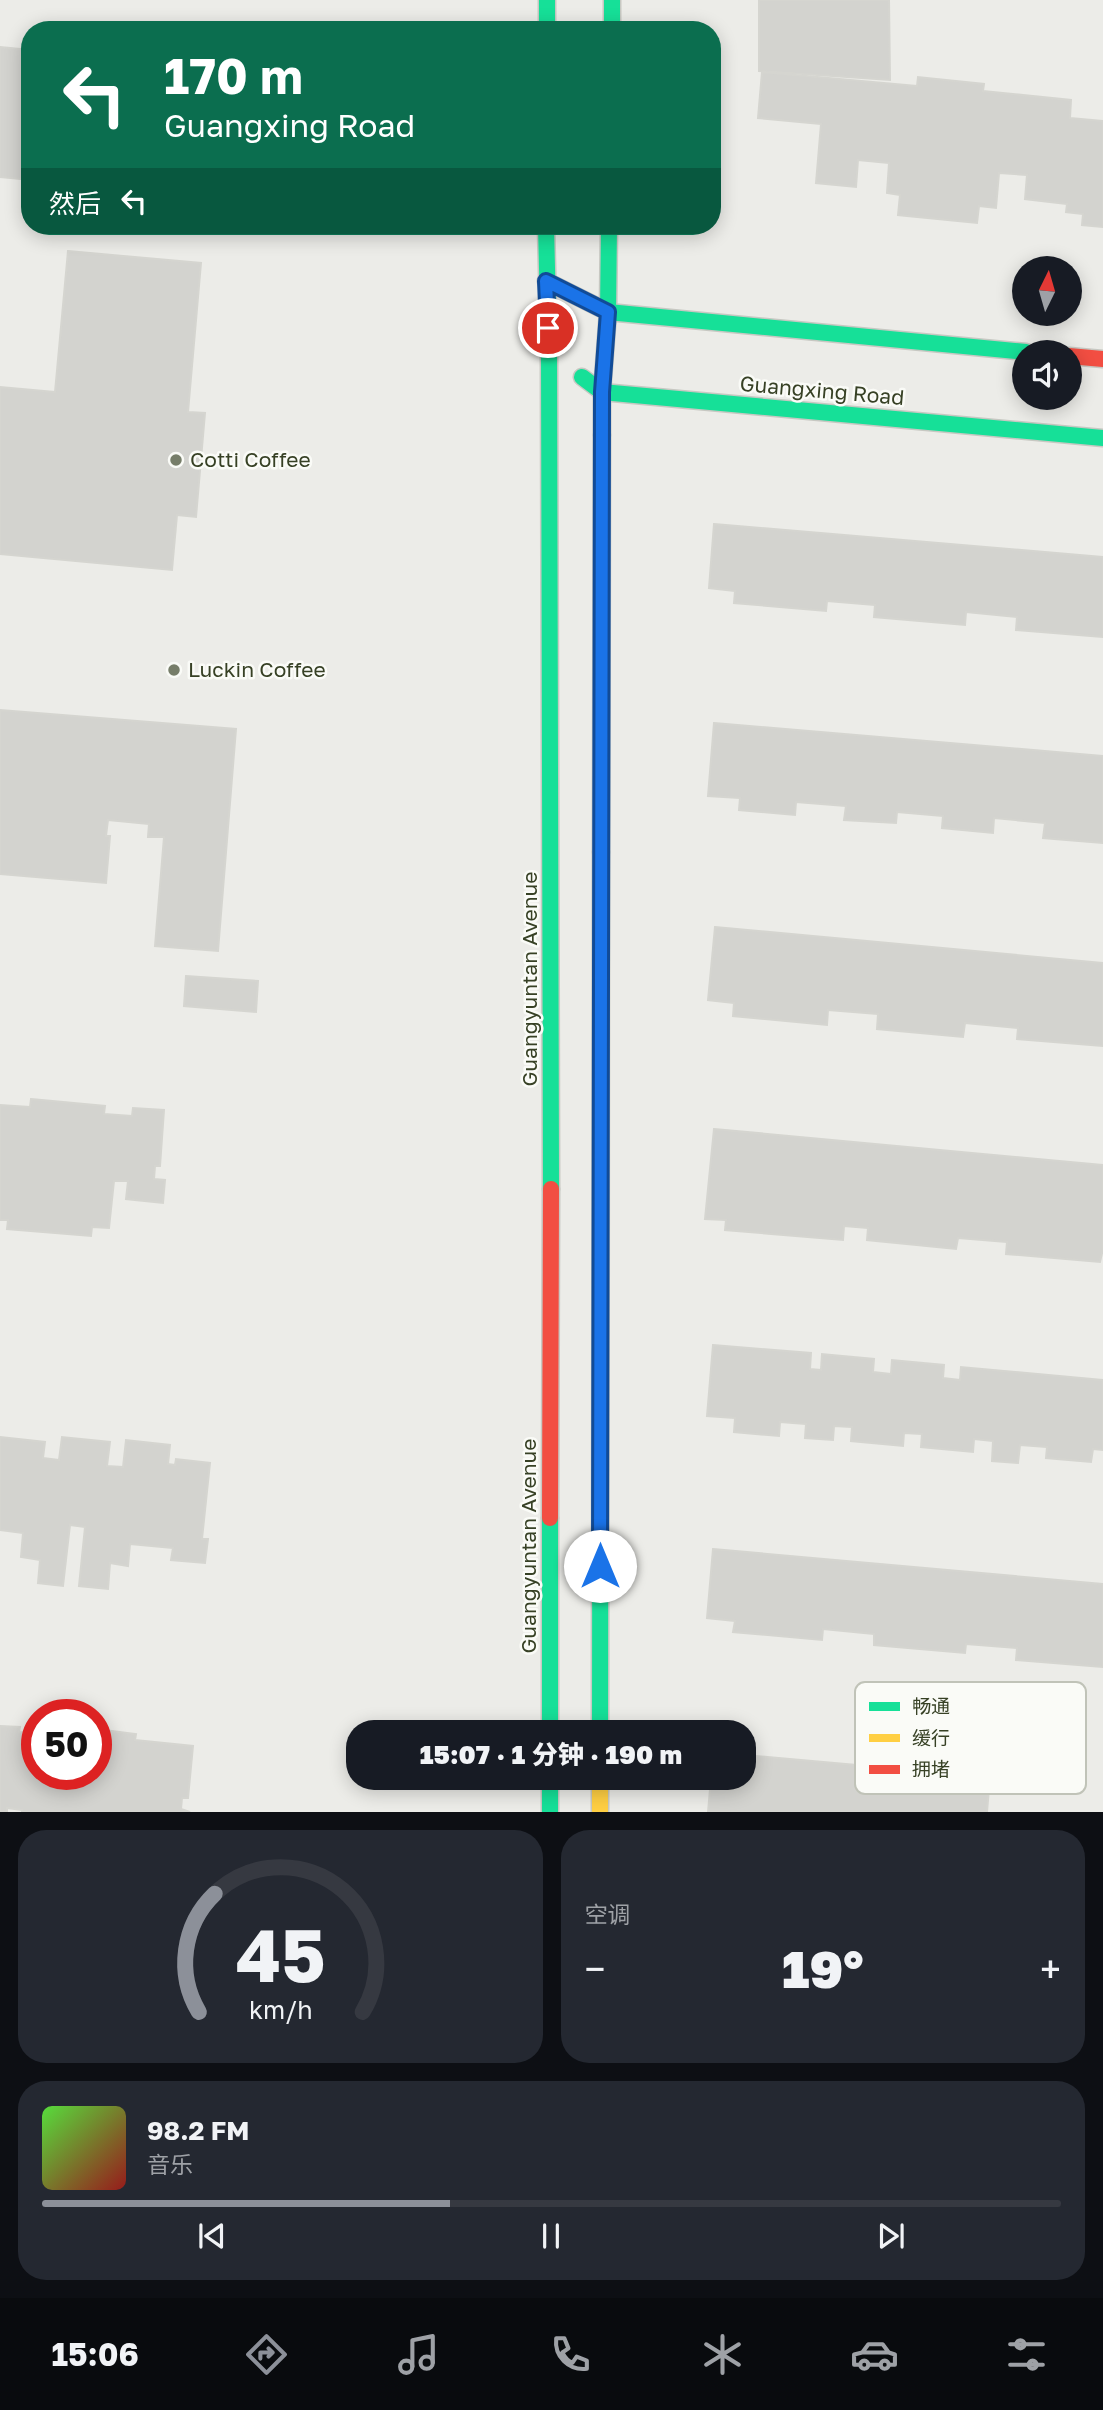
<!DOCTYPE html>
<html lang="zh">
<head>
<meta charset="utf-8">
<style>
  :root { --surface:#171b24; --page:#242831; --text:#f1f3f6; --muted:#9ea1a6; --line:#363941; --accent:#8c9099 }
  body { margin:0; font-family:"Golos Text","Noto Sans SC",sans-serif; background:var(--page); color:var(--text); height:100vh; display:flex; flex-direction:column; font-size:26px; white-space:nowrap }
  * { box-sizing:border-box; margin:0 }
  p { font-size:23px; color:var(--muted) }
  .icon { flex:none; width:38px; height:38px; fill:none; stroke:currentColor; stroke-width:2; stroke-linecap:round; stroke-linejoin:round }
  .map { position:relative; height:1812px; overflow:hidden }
  .details { display:flex; flex-direction:column; gap:18px; padding:18px; background:#0d0f14; flex:1 }
  .details>* { flex:none }
  .top-card { position:absolute; left:21px; top:21px; width:700px; height:214px; border-radius:28px; box-shadow:0 4px 18px #0003; background:#0b6e4f; color:#fff; overflow:hidden }
  .needle { width:46px; rotate:5deg }
  .tools { position:absolute; left:1012px; top:256px; display:grid; gap:14px }
  .tools a { display:grid; place-items:center; width:70px; height:70px; border-radius:50%; background:var(--surface); box-shadow:0 4px 18px #0003; font-size:35px }
  .speed { position:absolute; left:21px; top:1699px; display:flex; gap:14px; font-size:35px; font-weight:700; text-align:center }
  .speed>* { display:grid; place-content:center; width:91px; height:91px; border-radius:50%; background:var(--surface); box-shadow:0 4px 18px #0003; line-height:1 }
  .speed .limit { border:10px solid #d22; background:#fff; color:#111 }
  .pin { position:absolute; display:grid; place-items:center; width:60px; height:60px; color:#fff; margin:-30px; border:4px solid #fff; border-radius:50%; box-shadow:0 2px 7px #0007 }
  .me { position:absolute; width:77px; margin:-38px; rotate:0deg; stroke-linejoin:round; filter:drop-shadow(0 0 5px #0008) }
  .turn { display:flex; align-items:center; gap:24px; height:147px; padding:0 28px; font-size:32px }
  .turn .icon { width:91px; height:91px; stroke-width:2.5 }
  .turn b { display:block; font-size:49px; line-height:60px }
  .then { display:flex; align-items:center; height:66px; padding:0 28px; background:#0003; gap:14px; font-size:26px }
  .big { font-size:52px; font-weight:800; line-height:1.1 }
  .details .card { flex:1; display:flex; flex-direction:column; justify-content:center; gap:10px; min-width:0; padding:0 24px; border-radius:28px; background:var(--page) }
  .details .dial { align-items:center; gap:0 }
  .dial svg { height:182px; overflow:visible; fill:none; stroke:var(--line); stroke-width:7; stroke-linecap:round; text-anchor:middle }
  .dial text { fill:var(--text); stroke:none }
  .song { display:flex; align-items:center; gap:21px }
  .cover { width:84px; height:84px; border-radius:10px; background:linear-gradient(135deg,hsl(110 70% 55%),hsl(0 70% 35%)) }
  .played { height:7px; border-radius:4px; background:linear-gradient(90deg,var(--accent) 40%,var(--line) 40%) }
  .keys { display:flex; justify-content:space-around; direction:ltr }
  .heat { display:flex; justify-content:space-between; align-items:center; font-size:38px; direction:ltr }
  .details .tiles { flex:1; display:grid; gap:18px; grid-template-columns:1fr 1fr }
  .card:last-child { grid-column:span 2 }
  .trip { position:absolute; left:346px; top:1720px; width:410px; height:70px; border-radius:28px; background:var(--surface); box-shadow:0 4px 18px #0003; font-weight:800; line-height:70px; text-align:center }
  .tab-bar { display:flex; height:112px; justify-content:space-around; align-items:center; background:#090b0e; color:var(--muted) }
  .tab-bar .icon { width:49px; height:49px }
  .tab-bar .selected { color:var(--accent) }
  .tab-bar b { font-size:32px; color:var(--text) }
  .map>svg:first-child { display:block }
  .building { fill:#d3d3cf; stroke:#d5d5d0; stroke-width:2 }
  .lines { fill:none; stroke-linecap:round; stroke-linejoin:round }
  .fast-casing { stroke:#c7c8c2; stroke-width:19 }
  .slow-casing { stroke:#c7c8c2; stroke-width:19 }
  .jam-casing { stroke:#c7c8c2; stroke-width:19 }
  .fast { stroke:#16e098; stroke-width:16 }
  .slow { stroke:#ffcf43; stroke-width:16 }
  .jam { stroke:#f24e42; stroke-width:16 }
  .route-casing { stroke:#114b97; stroke-width:18 }
  .route { stroke:#1a73e8; stroke-width:12 }
  .poi-dot { fill:#767d69; stroke:#fafbf7; stroke-width:2.5 }
  .labels { text-anchor:middle; stroke-width:5; stroke-linejoin:round; paint-order:stroke }
  .street-label { font-size:21px; fill:#374125; stroke:#fafbf7 }
  .poi-label { font-size:21px; fill:#374125; stroke:#fafbf7; text-anchor:start }
  .key { fill:#fafbf7; stroke:#c0c3b8; stroke-width:2 }
  .key-label { font-size:19px; fill:#374125 }
</style>
</head>
<body>
<div class="map">
<svg width="1103" height="1812" viewBox="0 0 1103 1812">
  <rect width="100%" height="100%" fill="#ecece8"/>
  <!-- building -->
  <g class="building">
    <path d="M759,0H889L890,80L759,71Z"/>
    <path d="M0,47L30,50V180L0,177Z"/>
    <path d="M762,72L917,86L918,77L984,84L983,91L1071,100L1070,118L1103,121V227L1082,225L1083,214L1066,212L1067,204L1025,199L1027,175L999,173L996,208L979,206L977,223L898,215L900,195L887,193L889,163L858,160L856,187L816,183L821,124L758,118Z"/>
    <path d="M68,251L201,263L188,412L205,413L196,517L177,515L172,570L0,554V387L55,392Z"/>
    <path d="M714,524L1103,557V637L1016,630L1017,617L966,612L965,625L874,617L875,605L827,601L826,611L734,603L735,591L709,588Z"/>
    <path d="M0,710L236,729L218,951L155,946L164,837H148L149,824L108,820L106,836H110L106,883L0,874Z"/>
    <path d="M714,723L1103,756V843L1043,838L1045,823L994,818L993,833L942,828L943,816L897,812L896,823L844,820L846,806L796,802L795,815L739,810L740,798L708,796Z"/>
    <path d="M715,927L1103,963V1046L1017,1039L1018,1028L965,1023L963,1037L877,1029L878,1014L828,1010L827,1025L733,1016L734,1003L708,1000Z"/>
    <path d="M186,976L258,981L256,1012L184,1006Z"/>
    <path d="M31,1099L105,1106L104,1114L132,1116L133,1108L164,1110L160,1166H155L154,1179L165,1180L163,1203L126,1199L128,1181H114L109,1228L92,1227L91,1236L7,1229L8,1220H0V1105L30,1107Z"/>
    <path d="M714,1129L1103,1165V1249L1100,1262L1006,1254L1007,1242L958,1238L956,1249L867,1240L868,1228L844,1226L843,1240L725,1230L726,1220L705,1219Z"/>
    <path d="M713,1345L811,1353L810,1369L821,1370L822,1354L874,1359L873,1372L891,1374L892,1360L944,1365L943,1378L960,1380L961,1367L1103,1380V1450L1093,1449L1091,1462L1046,1458L1047,1447L1020,1445L1018,1463L992,1461L993,1441L974,1439L973,1452L921,1447L922,1434L904,1433L903,1446L851,1441L852,1427L834,1426L833,1440L805,1438L806,1424L780,1422L779,1436L734,1432L735,1418L707,1416Z"/>
    <path d="M0,1437L45,1442L43,1458L59,1460L62,1437L110,1442L107,1466L123,1467L126,1440L170,1445L168,1464L175,1465L176,1459L210,1463L202,1539H208L205,1563L171,1560L173,1548L130,1544L128,1566L110,1563L108,1589L79,1586L85,1527L70,1525L63,1586L38,1583L40,1560L21,1557L23,1533L0,1530Z"/>
    <path d="M713,1549L1103,1584V1667L1016,1660L1017,1648L966,1644L965,1653L874,1645V1634L823,1629L822,1640L733,1632L735,1621L707,1618Z"/>
    <path d="M0,1726L20,1727L19,1732L37,1734V1774H96V1735L111,1736V1731L136,1734L135,1740L193,1746L188,1798H182L181,1809L190,1812H22V1810L7,1808V1812H0Z"/>
    <path d="M744,1755L990,1777L987,1812H708L711,1778H744Z"/>
  </g>
  <g class="lines">
    <defs>
      <g id="fast">
        <path d="M547,0V30"/>
        <path d="M612,0V30"/>
        <path d="M546,226L549,352L551,1189"/>
        <path d="M546,281L608,312L1026,352"/>
        <path d="M582,377L602,392L1103,438"/>
        <path d="M602,435V392L608,312L609,226"/>
        <path d="M550,1732V1518"/>
        <path d="M600,1732L601,852"/>
        <path d="M550,1778V1812"/>
      </g>
      <g id="slow">
        <path d="M601,852L602,435"/>
        <path d="M600,1778V1812"/>
      </g>
      <g id="jam">
        <path d="M1069,356L1103,359"/>
        <path d="M550,1518L551,1189"/>
      </g>
    </defs>
    <!-- fast casing -->
    <use href="#fast" class="fast-casing"/>
    <!-- slow casing -->
    <use href="#slow" class="slow-casing"/>
    <!-- jam casing -->
    <use href="#jam" class="jam-casing"/>
    <!-- fast -->
    <use href="#fast" class="fast"/>
    <!-- slow -->
    <use href="#slow" class="slow"/>
    <!-- jam -->
    <use href="#jam" class="jam"/>
  </g>
  <g class="lines">
    <defs>
      <path id="route" d="M548,328L546,281L608,312L602,392L600,1566"/>
    </defs>
    <!-- route casing -->
    <use href="#route" class="route-casing"/>
    <!-- route -->
    <use href="#route" class="route"/>
  </g>
  <!-- markers -->
  <g class="poi-dot">
    <circle cx="176" cy="460" r="7"/>
    <circle cx="174" cy="670" r="7"/>
  </g>
  <g class="labels">
    <!-- street labels -->
    <g class="street-label">
      <text transform="translate(822 391) rotate(5)" y="7">Guangxing Road</text>
      <text transform="translate(530 979) rotate(-90)" y="7">Guangyuntan Avenue</text>
      <text transform="translate(529 1546) rotate(-90)" y="7">Guangyuntan Avenue</text>
    </g>
    <!-- poi labels -->
    <g class="poi-label">
      <text x="190" y="467">Cotti Coffee</text>
      <text x="188" y="677">Luckin Coffee</text>
    </g>
  </g>
  <!-- legend -->
  <rect x="855" y="1682" width="231" height="112" rx="10" class="key"/>
  <rect x="869" y="1702" width="31" height="9" fill="#16e098"/>
  <rect x="869" y="1734" width="31" height="8" fill="#ffcf43"/>
  <rect x="869" y="1765" width="31" height="9" fill="#f24e42"/>
  <g class="key-label">
    <text x="912" y="1713">畅通</text>
    <text x="912" y="1745">缓行</text>
    <text x="912" y="1776">拥堵</text>
  </g>
</svg>
<div class="tools">
<a><svg class="needle" viewBox="-14 -14 28 28"><path d="M0-13l5 13h-10z" fill="#e53935"/><path d="M0 13l5-13h-10z" fill="#9ea1a6"/></svg></a>
<a><svg class="icon" aria-label="sound" viewBox="0 0 24 24"><path d="M4 9h4l5-4v14l-5-4H4zM17 9q2 3 0 6"/></svg></a>
</div>
<div class="speed"><div class="limit">50</div></div>
<div class="pin" style="left:548px;top:328px;background:#d93025"><svg class="icon" aria-label="arrive" viewBox="0 0 24 24"><path d="M6 21V4h12l-3 4 3 4H6"/></svg></div>
<svg class="me" style="left:600px;top:1566px" viewBox="-20 -20 40 40"><circle r="19" fill="#fff"/><path d="M0-13L10 11 0 6-10 11z" fill="#1a73e8"/></svg>
<div class="trip">15:07 · 1 分钟 · 190 m</div>
<div class="top-card">
<div class="turn"><svg class="icon" aria-label="left" viewBox="0 0 24 24"><path d="M17 20v-9H6M10 6l-5 5 5 5"/></svg><div><b>170 m</b>Guangxing Road</div></div>
<div class="then">然后<svg class="icon" aria-label="left" viewBox="0 0 24 24"><path d="M17 20v-9H6M10 6l-5 5 5 5"/></svg></div>
</div>
</div>
<section class="details">
<div class="tiles">
<div class="card dial"><svg viewBox="0 0 100 80">
<path d="M14 69A42 42 0 1 1 86 69"/>
<path d="M14 69A42 42 0 0 1 21 17" stroke="#8c9099"/>
<text x="50" y="56" font-size="32" font-weight="700">45</text>
<text x="50" y="72" font-size="11">km/h</text>
</svg></div>
<div class="card"><p>空调</p>
<div class="heat"><a>−</a><b class="big">19°</b><a>+</a></div>
</div>
<div class="card">
<div class="song"><i class="cover"></i><div><b>98.2 FM</b><p>音乐</p></div></div>
<div class="played"></div>
<div class="keys"><svg class="icon" aria-label="previous" viewBox="0 0 24 24"><path d="M18 5L8 12l10 7zM5 5v14"/></svg><svg class="icon" aria-label="pause" viewBox="0 0 24 24"><path d="M8 5v14M16 5v14"/></svg><svg class="icon" aria-label="next" viewBox="0 0 24 24"><path d="M6 5l10 7-10 7zM19 5v14"/></svg></div>
</div>
</div>
</section>
<nav class="tab-bar">
<b>15:06</b>
<svg class="icon selected" aria-label="directions" viewBox="0 0 24 24"><path d="M12 3l9 9-9 9-9-9zM9 14v-3h6M13 9l2 2-2 2"/></svg>
<svg class="icon" aria-label="music" viewBox="0 0 24 24"><path d="M9 18V5l10-2v13"/><circle cx="6" cy="18" r="3"/><circle cx="16" cy="16" r="3"/></svg>
<svg class="icon" aria-label="phone" viewBox="0 0 24 24"><path d="M5 4h4l2 5-3 2q2 4 5 5l2-3 5 2v4C11 20 4 13 5 4z"/></svg>
<svg class="icon" aria-label="climate" viewBox="0 0 24 24"><path d="M12 3v18M4 7l16 10M4 17L20 7"/></svg>
<svg class="icon" aria-label="car" viewBox="0 0 24 24"><path d="M5 17H2v-5l4-1 3-4h7l3 4 3 1v5h-3M9 17h6M6 11h13"/><circle cx="7" cy="17" r="2"/><circle cx="17" cy="17" r="2"/></svg>
<svg class="icon" aria-label="filters" viewBox="0 0 24 24"><path d="M4 7h16M4 17h16"/><circle cx="9" cy="7" r="2"/><circle cx="15" cy="17" r="2"/></svg>
</nav>
</body>
</html>
